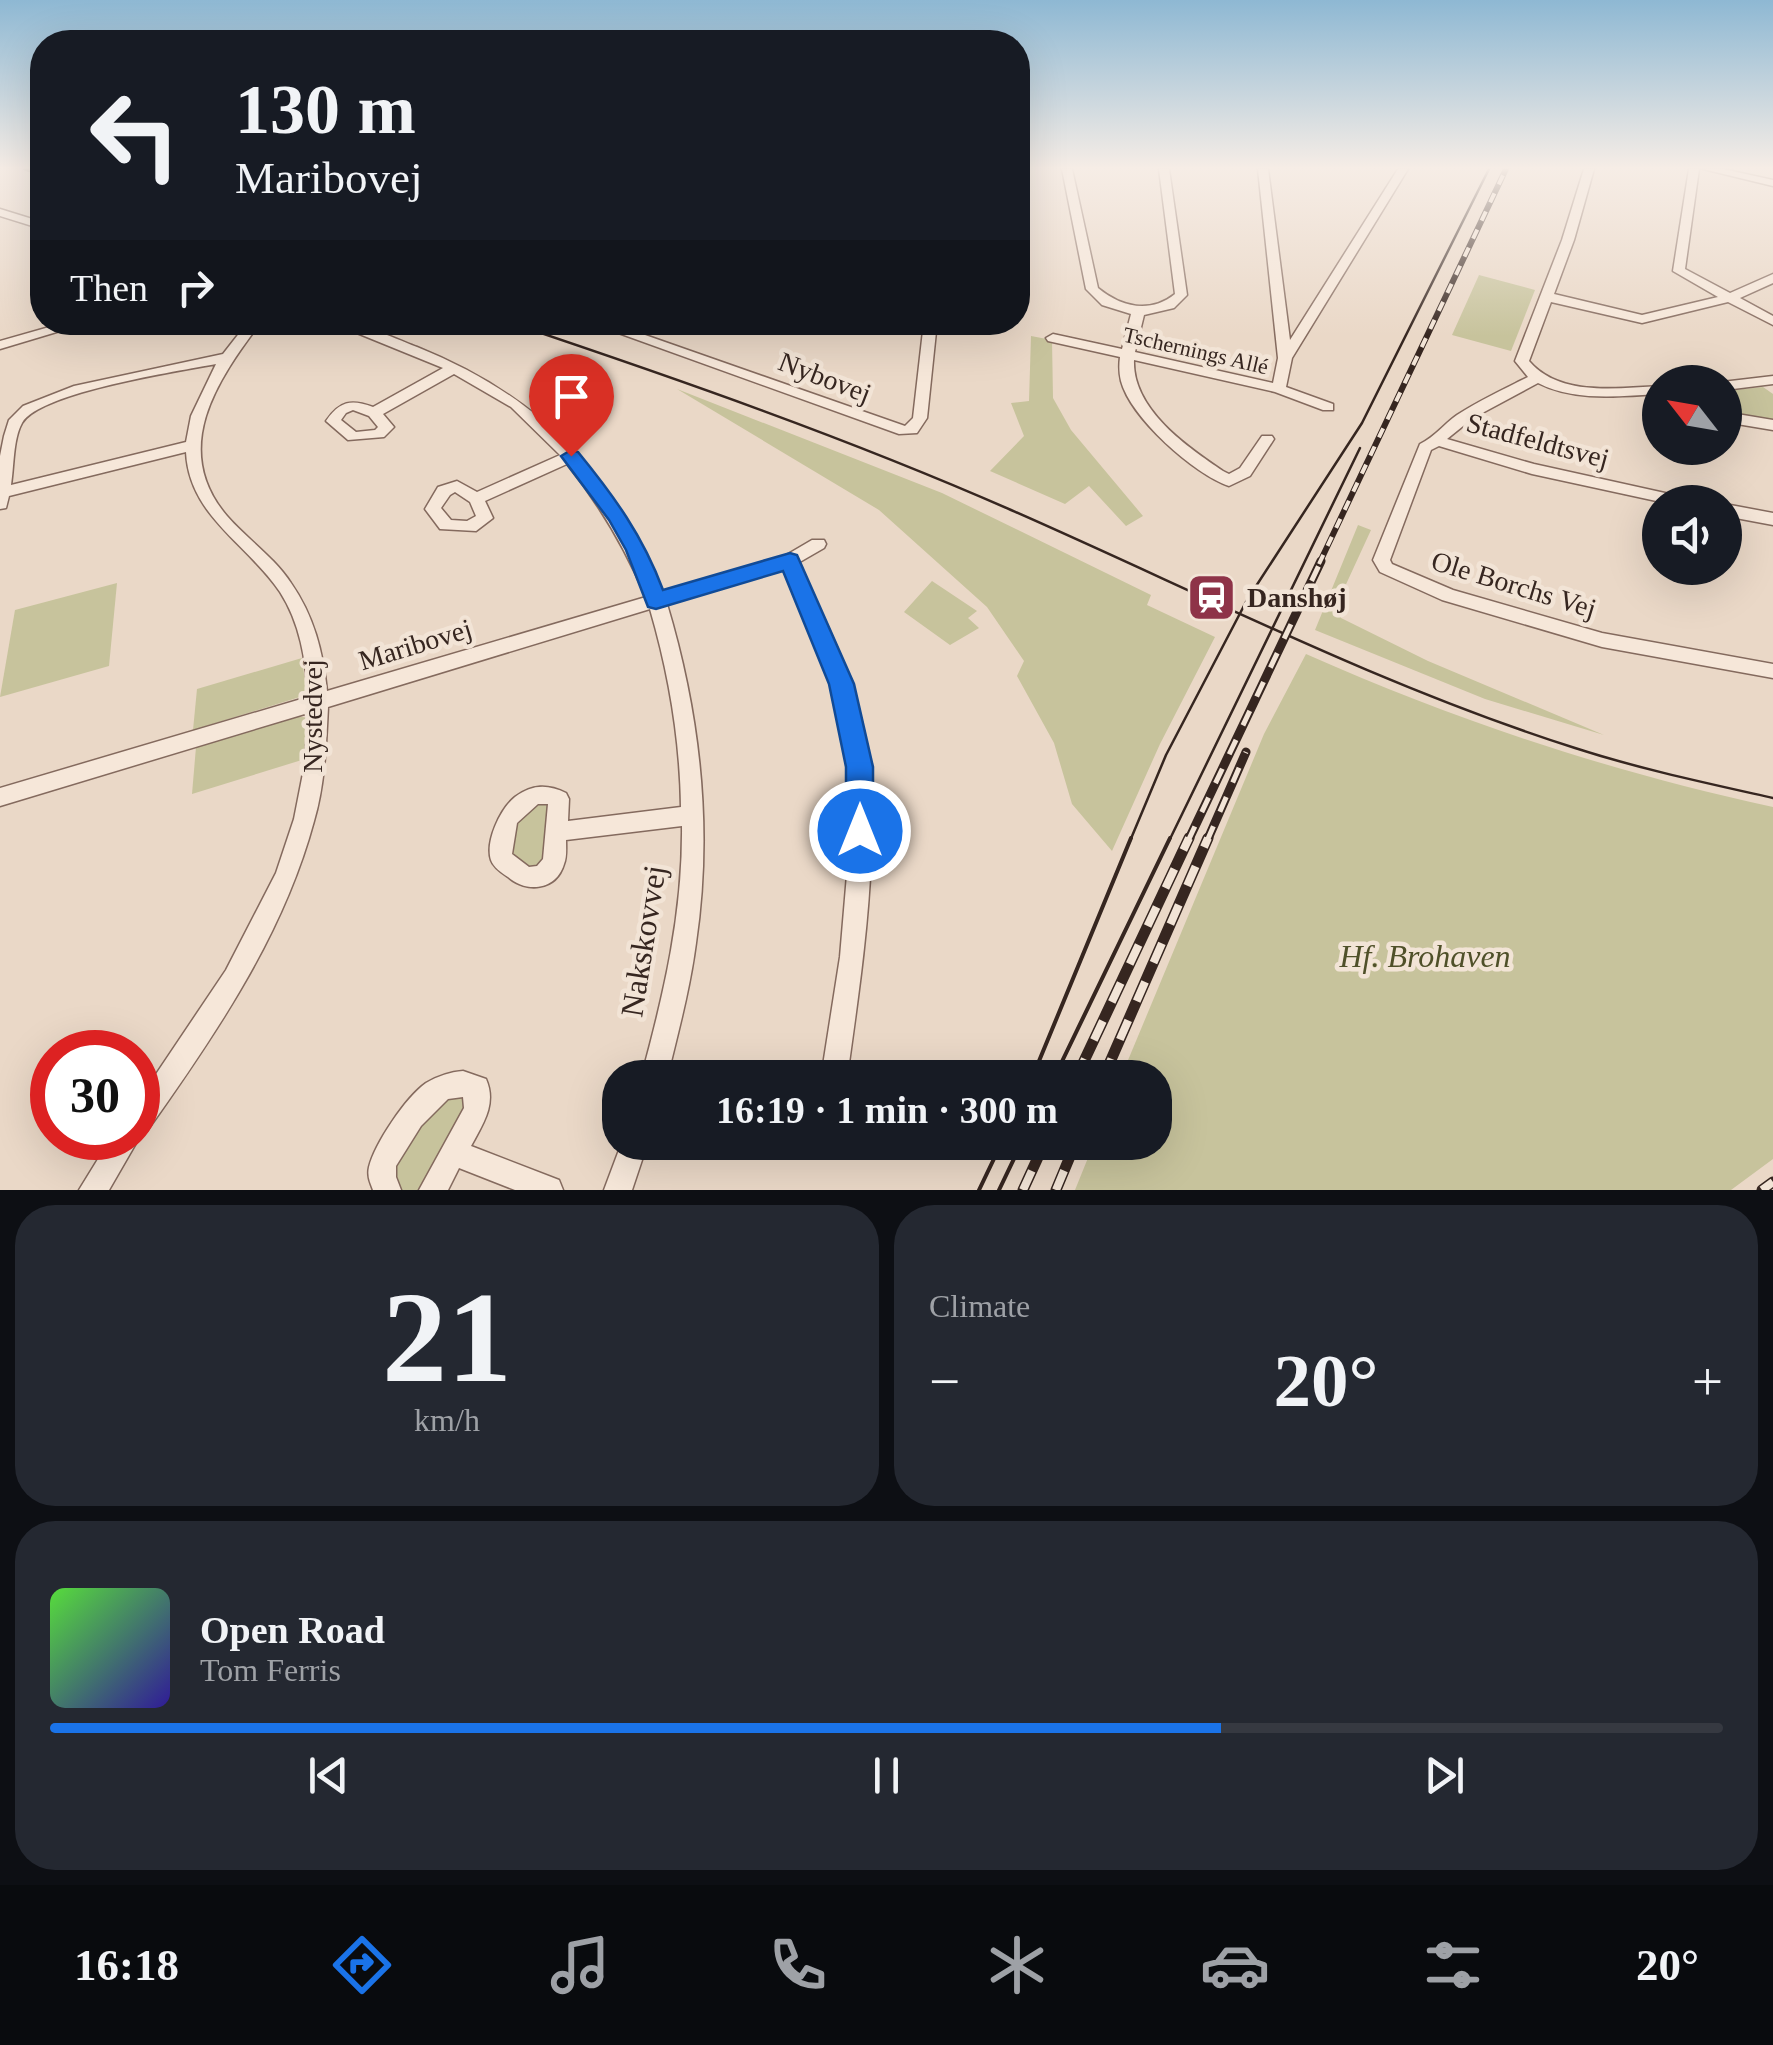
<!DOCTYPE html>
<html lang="en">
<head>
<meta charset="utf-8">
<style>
  :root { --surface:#171b24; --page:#242831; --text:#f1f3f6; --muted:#9ea1a6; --line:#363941; --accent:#1a73e8 }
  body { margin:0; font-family:Georgia,serif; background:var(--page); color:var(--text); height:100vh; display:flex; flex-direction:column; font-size:38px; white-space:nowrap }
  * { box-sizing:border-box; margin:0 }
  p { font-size:32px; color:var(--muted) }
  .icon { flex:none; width:55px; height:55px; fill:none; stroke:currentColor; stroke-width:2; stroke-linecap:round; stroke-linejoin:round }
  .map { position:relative; height:1190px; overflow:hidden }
  .sheet { display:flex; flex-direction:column; gap:15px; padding:15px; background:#0d0f14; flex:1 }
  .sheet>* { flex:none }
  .hud { position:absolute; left:30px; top:30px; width:1000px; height:305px; border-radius:40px; box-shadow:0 10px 40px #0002; background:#171b24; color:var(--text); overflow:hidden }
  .needle { width:65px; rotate:301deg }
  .controls { position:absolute; left:1642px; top:365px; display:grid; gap:20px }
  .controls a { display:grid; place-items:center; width:100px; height:100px; border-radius:50%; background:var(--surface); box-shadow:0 10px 40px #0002; font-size:50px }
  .speed { position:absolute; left:30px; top:1030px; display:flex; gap:20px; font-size:50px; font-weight:700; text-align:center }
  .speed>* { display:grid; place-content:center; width:130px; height:130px; border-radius:50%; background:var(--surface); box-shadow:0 10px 40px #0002; line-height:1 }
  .speed .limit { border:15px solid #d22; background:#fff; color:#111 }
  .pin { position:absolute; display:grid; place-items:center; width:85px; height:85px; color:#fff; margin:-102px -42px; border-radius:50% 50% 50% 0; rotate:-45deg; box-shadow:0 0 10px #0007 }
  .pin .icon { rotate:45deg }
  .me { position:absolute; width:110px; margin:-55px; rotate:0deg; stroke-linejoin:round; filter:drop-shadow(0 0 8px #0008) }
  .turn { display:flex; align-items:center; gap:35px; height:210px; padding:0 40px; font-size:45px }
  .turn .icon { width:130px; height:130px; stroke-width:2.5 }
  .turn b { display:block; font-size:70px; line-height:85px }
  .then { display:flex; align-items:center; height:95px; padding:0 40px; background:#0003; gap:20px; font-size:38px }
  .big { font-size:75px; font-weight:700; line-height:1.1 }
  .sheet .card { flex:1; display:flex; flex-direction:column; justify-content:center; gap:15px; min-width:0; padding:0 35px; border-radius:40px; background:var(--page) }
  .sheet .dial { align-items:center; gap:0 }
  .dial b { font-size:130px; line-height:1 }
  .song { display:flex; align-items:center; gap:30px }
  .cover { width:120px; height:120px; border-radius:15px; background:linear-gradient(135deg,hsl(110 70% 55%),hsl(250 70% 35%)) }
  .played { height:10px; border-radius:5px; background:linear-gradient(90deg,var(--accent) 70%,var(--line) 70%) }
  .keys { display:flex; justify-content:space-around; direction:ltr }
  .heat { display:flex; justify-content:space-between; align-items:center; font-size:55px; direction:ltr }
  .sheet .tiles { flex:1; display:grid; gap:15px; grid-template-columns:1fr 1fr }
  .card:last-child { grid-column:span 2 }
  .trip { position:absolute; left:602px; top:1060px; width:570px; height:100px; border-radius:40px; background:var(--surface); box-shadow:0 10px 40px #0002; font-weight:700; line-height:100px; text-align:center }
  .dock { display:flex; height:160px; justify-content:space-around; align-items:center; background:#090b0e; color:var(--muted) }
  .dock .icon { width:70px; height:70px }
  .dock .selected { color:var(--accent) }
  .dock b { font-size:45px; color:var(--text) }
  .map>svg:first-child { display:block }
  .green { fill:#c7c39c }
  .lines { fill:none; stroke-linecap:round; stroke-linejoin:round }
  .minor-casing { stroke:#846a5e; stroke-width:3 }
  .minor { fill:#f6e7d9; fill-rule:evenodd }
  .tram-far1 { stroke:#362620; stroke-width:2.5 }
  .tram { stroke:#362620; stroke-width:4 }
  .rail-far2-casing { stroke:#362620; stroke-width:6 }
  .rail-far1-casing { stroke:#362620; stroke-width:9 }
  .rail-casing { stroke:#362620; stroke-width:11 }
  .rail-far2 { stroke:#f2e4d6; stroke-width:4; stroke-dasharray:10; stroke-linecap:butt }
  .rail-far1 { stroke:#f2e4d6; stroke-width:5; stroke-dasharray:16; stroke-linecap:butt }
  .rail { stroke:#f2e4d6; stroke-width:8; stroke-dasharray:21; stroke-linecap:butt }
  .route { fill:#1a73e8; stroke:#114b97; stroke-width:2.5 }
  .labels { text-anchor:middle; stroke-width:9; stroke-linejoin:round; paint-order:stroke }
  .far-street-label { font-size:22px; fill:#362620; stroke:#f2e4d6 }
  .street-label { font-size:28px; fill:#362620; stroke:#f2e4d6 }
  .poi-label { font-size:28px; font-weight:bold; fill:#362620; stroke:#f2e4d6; text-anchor:start }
  .near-street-label { font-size:32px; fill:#362620; stroke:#f2e4d6 }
  .near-park-label { font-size:32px; font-style:italic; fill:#4f5029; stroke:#f2e4d6 }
</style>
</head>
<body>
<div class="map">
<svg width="1773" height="1190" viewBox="0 0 1773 1190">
  <rect width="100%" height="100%" fill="#ead8c7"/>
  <!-- green -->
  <g class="green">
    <path d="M1479,275L1535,290L1511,351L1452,335Z"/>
    <path d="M1031,336L1052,340L1053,398L1071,430L1143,516L1126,526L1089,486L1065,504L990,471L1024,436L1011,403L1029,401Z"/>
    <path d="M1763,387L1773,394V422L1725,414V391Z"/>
    <path d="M677,389L942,493L1151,595L1147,605L1215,637L1160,744L1112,851L1072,804L1054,743L1017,676L1024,661L987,607L879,510Z"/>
    <path d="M1358,525L1371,530L1342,593L1341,618L1428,661L1604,735L1485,699L1315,630Z"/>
    <path d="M932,581L977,611L968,618L979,628L950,645L904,612Z"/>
    <path d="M117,583L109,666L0,697L15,610Z"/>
    <path d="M1306,654C1460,722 1608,771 1773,807V1159L1731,1190H1075L1094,1143L1155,1142V1078L1121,1077L1264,734Z"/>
    <path d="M302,658L306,690L303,696L193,730L197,689Z"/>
    <path d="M297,716L308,718L305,759L192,794L196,747Z"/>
    <path d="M537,800L549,802L545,862L530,871L509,858L514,815Z"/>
    <path d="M463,1094L469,1107L424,1190H401L392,1168L430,1103Z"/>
  </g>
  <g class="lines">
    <defs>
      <g id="minor">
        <path d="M1062,169H1072L1098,288C1121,307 1150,314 1175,294L1159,169H1169L1187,295L1174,308L1144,315L1135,352L1273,383L1278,358L1258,169H1268L1290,340L1398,169H1408L1292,358L1286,387L1333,404V410H1323L1275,392L1134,360C1132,409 1187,447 1223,471L1229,474L1240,468L1262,436H1272L1274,439L1250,476L1229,486C1194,474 1131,418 1121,381C1119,373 1119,365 1120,357L1048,341L1046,338L1053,334L1122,349L1131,314L1102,305L1086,289Z"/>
        <path d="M1584,169H1594L1574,240L1554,294L1642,315L1718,297L1673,271L1689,169H1699L1685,269L1730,293L1773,274V283L1740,298L1773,316V325L1728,302L1642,323L1551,302L1529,361C1560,397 1616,388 1660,386V394C1620,396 1575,402 1538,383L1473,418L1447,439L1534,464L1683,497L1691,502H1661L1532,474L1439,446L1431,450L1390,560L1392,564L1453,590L1602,633L1773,664V678L1602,647L1442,600L1380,572L1373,560L1420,444C1435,437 1444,424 1457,415C1480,400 1504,389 1528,377L1515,361L1562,240Z"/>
        <path d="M1703,169H1723L1773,180V186Z"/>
        <path d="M0,209L42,222V229L0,216Z"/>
        <path d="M67,322H90L0,349V341Z"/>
        <path d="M248,322H261C217,380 170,449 227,516C247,539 274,557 291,583C314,616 323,652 327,691L646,597C625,548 601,506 567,464L485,501L493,518L476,531L440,529L425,509L438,487L457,481L477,492L560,455L511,407L454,374L383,414L394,427L384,437L348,440L326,421C340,401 351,399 373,407L443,368L330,322C360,322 389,336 417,347C543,398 608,470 662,593L783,557L812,540H824L826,544L824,548L798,563C816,603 837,642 851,683C891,797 863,959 847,1078H821L840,957L848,863L849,767L833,684L784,569L667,604C700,714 713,829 696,943C690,989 678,1033 667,1078H641C664,994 683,913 682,826L566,840C566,848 567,857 564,864C556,891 526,893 508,877C502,873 493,867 491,860C485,842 500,809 515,797C532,784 548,784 566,793L569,799L568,821L681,807C680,739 669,674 650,609L328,707C326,745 325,784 314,821C283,936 215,1035 147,1131L138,1135L139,1138L109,1190H79L111,1138H138V1101L226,970L276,873L294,819L305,763L308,713L0,806V788L308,697C306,660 300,623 280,592C247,543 189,516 186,452L9,496L6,508L0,509V456L4,436L9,420L23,406L74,386L223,354ZM216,364L191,416L186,442L11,485C14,467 13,439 22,423C40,392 179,371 216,364ZM353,410L369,416L378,427L375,430L356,432L341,420L346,413ZM455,492L470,502L476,516L467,521L451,520L441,508L450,495ZM538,804H548L543,859L537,866L529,867L512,854L517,823Z"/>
        <path d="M588,322H608L905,426L913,418L924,322H937L927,418L917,433L899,434Z"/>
        <path d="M1773,376V384L1725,390V382H1722Z"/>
        <path d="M1725,412L1773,420V430L1725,422Z"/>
        <path d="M1725,504L1773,513V525L1725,516Z"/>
        <path d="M463,1071L486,1079C497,1104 483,1124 471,1146L559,1180L563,1190H515L459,1168L448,1190H419L464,1108L463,1097L448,1099L421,1126L396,1166V1177L401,1190H373C370,1182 367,1176 369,1167C375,1143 406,1097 426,1083C438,1076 450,1072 463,1071Z"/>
        <path d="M622,1142H648L632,1190H604Z"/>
      </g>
    </defs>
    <!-- minor casing -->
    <use href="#minor" class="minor-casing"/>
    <!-- minor -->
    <use href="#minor" class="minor"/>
    <!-- tram-far1 -->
    <g class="tram-far1">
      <path d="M24,169L42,175"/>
      <path d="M508,322C678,379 847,438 1011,510C1198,592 1380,686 1575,748C1640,769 1706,783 1773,798"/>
      <path d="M1130,841L1166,755L1247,600L1362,423L1489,169"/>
      <path d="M1169,841L1360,448"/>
    </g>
    <!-- tram -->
    <g class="tram">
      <path d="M1032,1078L1131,838"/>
      <path d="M1054,1078L1170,838"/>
      <path d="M979,1190L1002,1142"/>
      <path d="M999,1190L1022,1142"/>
    </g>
    <defs>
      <path id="rail-far2" d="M1319,564L1506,169"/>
      <g id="rail-far1">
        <path d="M1188,841L1321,561"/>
        <path d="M1207,841L1246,752"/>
      </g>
      <g id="rail">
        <path d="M1076,1078L1189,838"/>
        <path d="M1103,1078L1208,838"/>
        <path d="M1023,1190L1045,1142"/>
        <path d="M1056,1190L1076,1142"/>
        <path d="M1762,1190L1773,1182"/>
      </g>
    </defs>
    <!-- rail-far2 casing -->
    <use href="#rail-far2" class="rail-far2-casing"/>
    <!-- rail-far1 casing -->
    <use href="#rail-far1" class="rail-far1-casing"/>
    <!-- rail casing -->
    <use href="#rail" class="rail-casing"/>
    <!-- rail-far2 -->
    <use href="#rail-far2" class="rail-far2"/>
    <!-- rail-far1 -->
    <use href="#rail-far1" class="rail-far1"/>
    <!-- rail -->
    <use href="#rail" class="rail"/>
  </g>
  <!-- sky -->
  <linearGradient id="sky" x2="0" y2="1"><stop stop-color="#8eb8d3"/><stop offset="0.5" stop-color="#f6ede6"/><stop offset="1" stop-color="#f6ede6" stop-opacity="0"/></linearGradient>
  <rect width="1773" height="336" fill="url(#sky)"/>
  <!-- route -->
  <path class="route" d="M571,450L578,452C614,496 643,536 663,590L790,553L797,555L854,684L873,767V831L869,840L860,844L850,840L846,831V767L829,684L783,571L656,609L648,607L626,550L609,520L561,456Z"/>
  <!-- icons -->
  <defs>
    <symbol id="station-square" viewBox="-11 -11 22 22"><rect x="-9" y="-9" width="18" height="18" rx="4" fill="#8e3348" stroke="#f2e4d6"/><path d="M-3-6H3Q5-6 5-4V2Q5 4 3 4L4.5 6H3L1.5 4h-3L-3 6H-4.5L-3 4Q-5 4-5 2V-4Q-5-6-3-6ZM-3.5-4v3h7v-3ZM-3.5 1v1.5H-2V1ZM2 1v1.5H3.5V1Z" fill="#fff"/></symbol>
  </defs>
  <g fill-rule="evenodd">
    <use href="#station-square" x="1184" y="570" width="55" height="55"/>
  </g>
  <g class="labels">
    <!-- far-street labels -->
    <g class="far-street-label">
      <text transform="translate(1196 350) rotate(13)" y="8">Tschernings Allé</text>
    </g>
    <!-- street labels -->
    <g class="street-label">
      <text transform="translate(825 377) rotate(21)" y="10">Nybovej</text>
      <text transform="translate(1538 440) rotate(15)" y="10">Stadfeldtsvej</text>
      <text transform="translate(1514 584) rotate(17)" y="10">Ole Borchs Vej</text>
      <text transform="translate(415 644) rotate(-17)" y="10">Maribovej</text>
      <text transform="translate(312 716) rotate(-90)" y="10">Nystedvej</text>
    </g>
    <!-- poi labels -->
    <g class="poi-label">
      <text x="1247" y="607">Danshøj</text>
    </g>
    <!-- near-street labels -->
    <g class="near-street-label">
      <text transform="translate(643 941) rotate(-81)" y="11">Nakskovvej</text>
    </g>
    <!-- near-park labels -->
    <g class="near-park-label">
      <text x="1425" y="967">Hf. Brohaven</text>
    </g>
  </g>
</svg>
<div class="controls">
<a><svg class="needle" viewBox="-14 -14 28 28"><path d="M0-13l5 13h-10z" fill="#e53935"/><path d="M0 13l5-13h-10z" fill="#9ea1a6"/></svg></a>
<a><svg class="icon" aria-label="sound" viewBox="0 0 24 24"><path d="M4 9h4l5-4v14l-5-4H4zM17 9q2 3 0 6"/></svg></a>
</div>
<div class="speed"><div class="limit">30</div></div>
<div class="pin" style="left:571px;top:456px;background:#d93025"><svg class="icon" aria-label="arrive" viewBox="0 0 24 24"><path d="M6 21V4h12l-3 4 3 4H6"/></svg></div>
<svg class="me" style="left:860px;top:831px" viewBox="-20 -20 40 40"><circle r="17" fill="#1a73e8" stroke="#fff" stroke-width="3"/><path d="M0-11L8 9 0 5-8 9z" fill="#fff"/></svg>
<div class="trip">16:19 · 1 min · 300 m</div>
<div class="hud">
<div class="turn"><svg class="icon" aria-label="left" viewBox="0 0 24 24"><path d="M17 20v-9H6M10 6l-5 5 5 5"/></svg><div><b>130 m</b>Maribovej</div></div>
<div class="then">Then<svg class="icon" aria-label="right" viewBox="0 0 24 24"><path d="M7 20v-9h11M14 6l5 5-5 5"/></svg></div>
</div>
</div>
<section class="sheet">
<div class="tiles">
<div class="card dial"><b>21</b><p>km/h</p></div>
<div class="card"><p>Climate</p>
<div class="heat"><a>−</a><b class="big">20°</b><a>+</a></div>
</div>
<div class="card">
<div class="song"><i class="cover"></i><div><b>Open Road</b><p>Tom Ferris</p></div></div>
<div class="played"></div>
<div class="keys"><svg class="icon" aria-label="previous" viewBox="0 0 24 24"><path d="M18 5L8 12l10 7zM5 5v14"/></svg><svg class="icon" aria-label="pause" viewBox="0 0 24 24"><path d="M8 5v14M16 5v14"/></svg><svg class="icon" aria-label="next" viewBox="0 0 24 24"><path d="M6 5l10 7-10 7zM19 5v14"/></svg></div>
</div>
</div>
</section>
<nav class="dock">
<b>16:18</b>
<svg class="icon selected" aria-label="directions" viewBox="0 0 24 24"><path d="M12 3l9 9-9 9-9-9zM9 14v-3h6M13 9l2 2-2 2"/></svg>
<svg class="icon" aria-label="music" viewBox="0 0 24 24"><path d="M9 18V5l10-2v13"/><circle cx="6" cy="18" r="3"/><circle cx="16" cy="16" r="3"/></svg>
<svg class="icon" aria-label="phone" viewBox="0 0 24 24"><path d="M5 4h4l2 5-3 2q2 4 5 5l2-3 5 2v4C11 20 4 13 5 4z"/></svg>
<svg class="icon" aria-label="climate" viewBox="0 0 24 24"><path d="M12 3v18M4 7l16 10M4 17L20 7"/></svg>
<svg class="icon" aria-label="car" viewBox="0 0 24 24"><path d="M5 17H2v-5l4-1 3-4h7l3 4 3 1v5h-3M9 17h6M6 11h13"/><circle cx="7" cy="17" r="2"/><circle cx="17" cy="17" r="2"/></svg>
<svg class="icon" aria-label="filters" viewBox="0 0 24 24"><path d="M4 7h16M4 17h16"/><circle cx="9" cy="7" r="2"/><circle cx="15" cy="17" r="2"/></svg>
<b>20°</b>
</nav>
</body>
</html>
